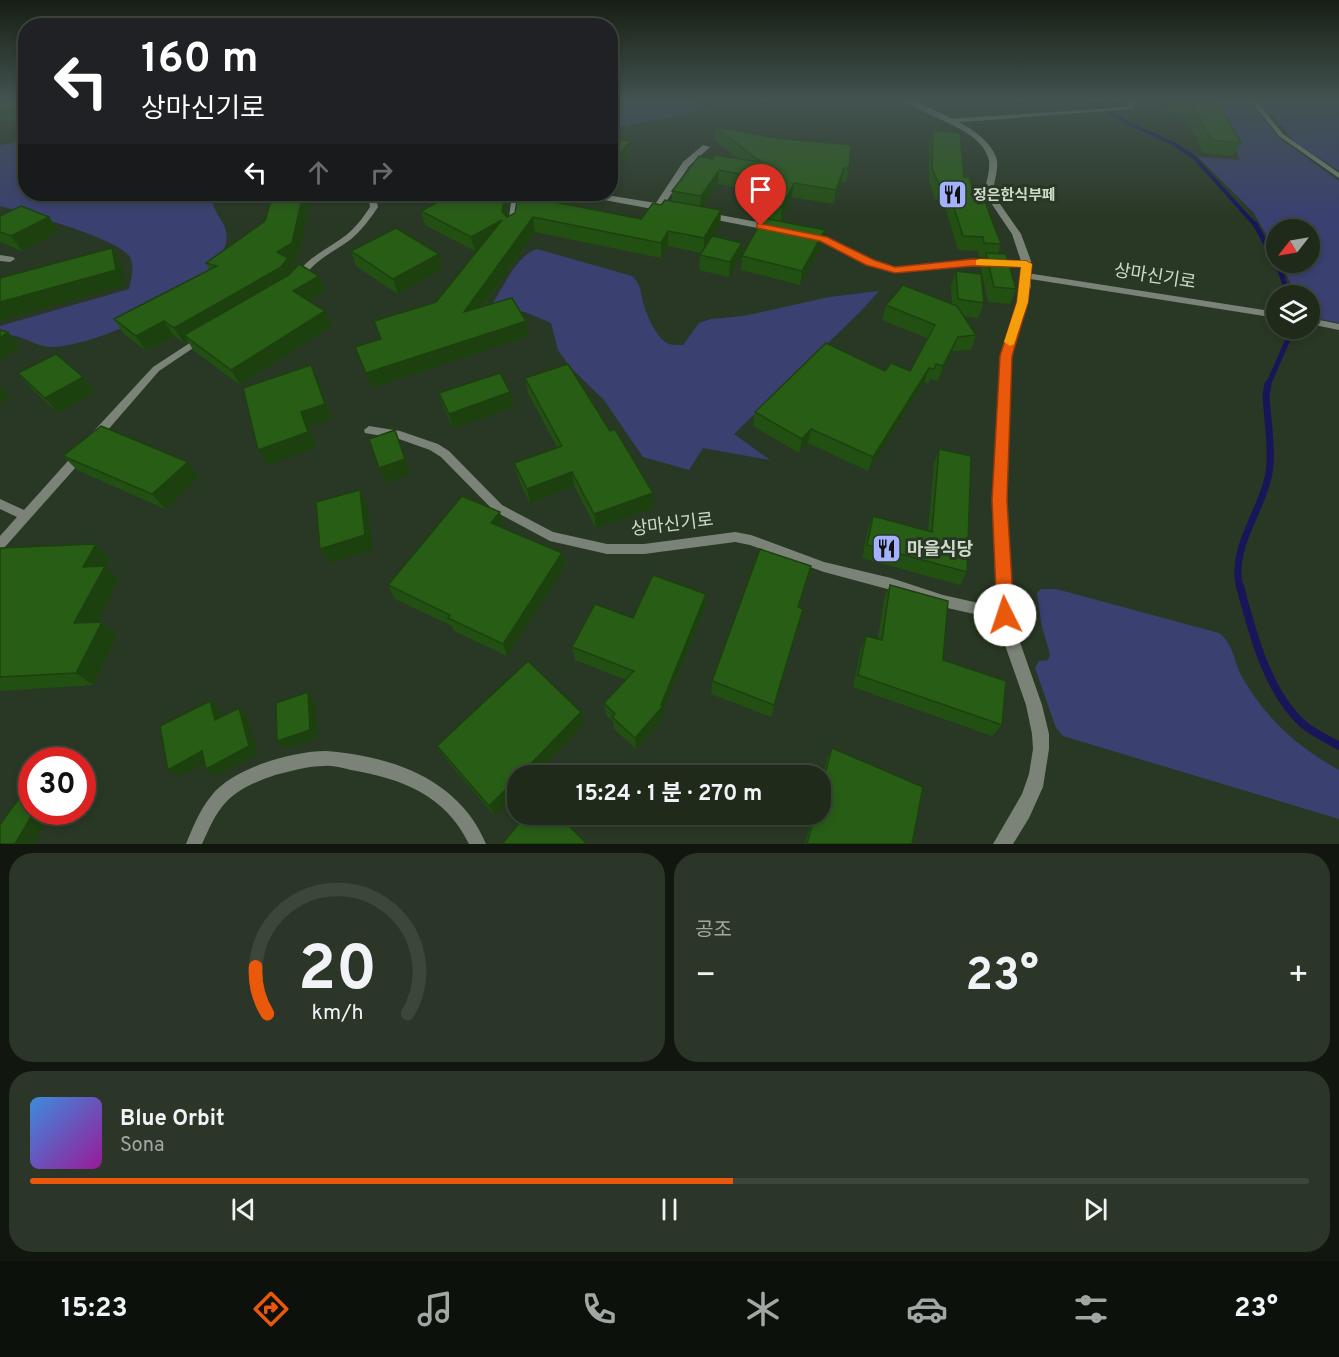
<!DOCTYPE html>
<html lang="ko">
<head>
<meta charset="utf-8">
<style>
  :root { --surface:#1f2a1b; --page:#2c3628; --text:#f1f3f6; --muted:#a1a7a3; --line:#3c463a; --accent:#ea580c }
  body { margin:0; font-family:Overpass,"Noto Sans KR",sans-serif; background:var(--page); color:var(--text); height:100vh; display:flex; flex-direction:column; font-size:22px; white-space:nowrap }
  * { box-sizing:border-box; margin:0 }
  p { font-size:20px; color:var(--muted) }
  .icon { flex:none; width:33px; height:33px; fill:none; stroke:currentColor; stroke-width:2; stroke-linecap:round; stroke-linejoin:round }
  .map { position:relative; height:844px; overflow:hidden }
  .drawer { display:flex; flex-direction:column; gap:9px; padding:9px; background:#11170f; flex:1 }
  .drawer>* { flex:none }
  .guide { position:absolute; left:18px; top:18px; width:600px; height:183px; border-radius:24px; box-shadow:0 3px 9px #0003,0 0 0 2px var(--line); background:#202124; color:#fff; overflow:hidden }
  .needle { width:39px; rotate:239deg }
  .controls { position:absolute; left:1266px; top:219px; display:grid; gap:12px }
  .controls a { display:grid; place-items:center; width:54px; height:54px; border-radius:50%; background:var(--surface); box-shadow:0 3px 9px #0003,0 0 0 2px var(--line); font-size:30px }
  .speed { position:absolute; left:18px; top:747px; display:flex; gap:12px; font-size:30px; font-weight:700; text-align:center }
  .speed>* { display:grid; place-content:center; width:78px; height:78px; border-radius:50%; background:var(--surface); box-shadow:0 3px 9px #0003,0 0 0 2px var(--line); line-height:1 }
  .speed .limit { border:9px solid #d22; background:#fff; color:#111 }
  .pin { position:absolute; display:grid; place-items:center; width:51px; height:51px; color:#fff; margin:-62px -26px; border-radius:50% 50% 50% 0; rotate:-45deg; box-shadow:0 0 6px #0007 }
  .pin .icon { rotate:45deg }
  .me { position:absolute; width:66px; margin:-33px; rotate:356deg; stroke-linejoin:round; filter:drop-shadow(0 0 4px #0008) }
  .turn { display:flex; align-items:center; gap:21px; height:126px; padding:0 24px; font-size:27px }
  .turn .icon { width:78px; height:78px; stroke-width:2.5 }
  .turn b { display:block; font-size:42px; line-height:51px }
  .lanes { display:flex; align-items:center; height:57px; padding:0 24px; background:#0003; justify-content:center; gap:30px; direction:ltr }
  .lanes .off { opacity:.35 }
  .big { font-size:45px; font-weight:700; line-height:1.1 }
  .drawer .tile { flex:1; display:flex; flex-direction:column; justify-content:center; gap:9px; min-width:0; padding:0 21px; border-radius:24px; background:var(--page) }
  .drawer .dial { align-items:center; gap:0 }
  .dial svg { height:156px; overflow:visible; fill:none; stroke:var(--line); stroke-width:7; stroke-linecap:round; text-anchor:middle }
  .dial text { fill:var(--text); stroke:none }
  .song { display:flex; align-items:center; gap:18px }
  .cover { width:72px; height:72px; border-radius:9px; background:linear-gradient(135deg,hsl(210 70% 55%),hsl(300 70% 35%)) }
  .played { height:6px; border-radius:3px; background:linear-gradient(90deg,var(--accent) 55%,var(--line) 55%) }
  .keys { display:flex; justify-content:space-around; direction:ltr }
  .heat { display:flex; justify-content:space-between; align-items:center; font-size:33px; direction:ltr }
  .drawer .tiles { flex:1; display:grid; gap:9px; grid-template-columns:1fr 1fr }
  .tile:last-child { grid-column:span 2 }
  .trip { position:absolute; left:507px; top:765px; width:324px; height:60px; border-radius:24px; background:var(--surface); box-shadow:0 3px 9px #0003,0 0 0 2px var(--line); font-weight:700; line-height:60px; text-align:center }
  .menu { display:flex; height:96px; justify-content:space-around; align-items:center; background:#0c110b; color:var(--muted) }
  .menu .icon { width:42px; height:42px }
  .menu .on { color:var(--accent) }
  .menu b { font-size:27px; color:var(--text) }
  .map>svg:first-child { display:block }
  .green { fill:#3a4070 }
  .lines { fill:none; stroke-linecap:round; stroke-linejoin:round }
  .stream-far3 { stroke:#181559; stroke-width:4 }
  .stream-far2 { stroke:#181559; stroke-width:5 }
  .stream-far1 { stroke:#181559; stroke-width:7 }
  .stream { stroke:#181559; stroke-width:8 }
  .lane { fill:#7b8379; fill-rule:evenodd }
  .street { fill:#7b8379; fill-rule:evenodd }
  .wall { fill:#225013 }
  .shaded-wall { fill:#1c410f }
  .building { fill:#285d16; stroke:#1c410f; stroke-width:1.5 }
  .route { fill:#ea580c; stroke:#983908; stroke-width:1.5 }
  .slow { fill:#f59e0b }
  .labels { text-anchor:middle; stroke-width:6; stroke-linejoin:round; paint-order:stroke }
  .far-poi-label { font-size:15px; font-weight:bold; fill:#cfd9cc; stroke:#293824; text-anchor:start }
  .street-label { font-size:18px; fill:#cfd9cc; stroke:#293824 }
  .poi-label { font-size:18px; font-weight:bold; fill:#cfd9cc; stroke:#293824; text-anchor:start }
</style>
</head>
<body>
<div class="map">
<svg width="1339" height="844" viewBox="0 0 1339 844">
  <rect width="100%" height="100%" fill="#293824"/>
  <!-- green -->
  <g class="green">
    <path d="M611,100H688L698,107L697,110L679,116L611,128Z"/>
    <path d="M1214,100H1248L1279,138L1339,181V323L1310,317V296L1295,295L1282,263L1310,262V230H1276V251L1253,212L1198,157L1240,160Z"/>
    <path d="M1259,100H1339V171L1296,143Z"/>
    <path d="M25,141L26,194H213C209,214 231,222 226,243C222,258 210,275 198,285C168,310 92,346 52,347C33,347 19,331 0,336V326L129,289C131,279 135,267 130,257C118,238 24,213 0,206V145Z"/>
    <path d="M537,249L632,276C641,284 640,291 643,302C646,314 655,334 664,341C670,346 677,345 683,345L699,323L711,319L744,316L829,297L879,291L862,310L734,434L770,460L703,448L689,470L643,457L604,400L570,367L558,350L551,323L525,312L496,309L493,303C504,286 517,255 537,249Z"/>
    <path d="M1041,589H1056L1219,633C1233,643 1234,662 1242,677C1266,719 1298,747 1339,770V819L1063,736L1056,728L1035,668L1039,661L1048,660L1050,655L1041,623L1037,593Z"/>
  </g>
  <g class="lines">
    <!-- stream-far3 -->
    <g class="stream-far3">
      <path d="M1090,100L1122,120L1174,144L1195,158L1256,226"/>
      <path d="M1115,100L1116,104"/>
    </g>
    <!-- stream-far2 -->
    <g class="stream-far2">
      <path d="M1255,224L1276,262"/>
      <path d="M1277,262L1289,296"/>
      <path d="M1268,385L1293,328"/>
    </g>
    <!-- stream-far1 -->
    <path class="stream-far1" d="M1240,588C1229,548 1263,510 1269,473C1273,451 1267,418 1266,395L1268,384"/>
    <!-- stream -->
    <path class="stream" d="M1240,586C1252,631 1267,692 1303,724C1313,733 1328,739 1339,746"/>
    <!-- lane -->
    <g class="lane">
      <path d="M1128,100H1134L1133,109L948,123L945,121L948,119L1126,107H1128Z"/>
      <path d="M1250,100H1256L1283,134L1339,173V178L1279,136Z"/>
      <path d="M368,194H375L378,207C370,219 361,231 350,240C332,253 314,260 302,280H296L295,278C306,257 327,250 345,236C355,228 363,218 370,207Z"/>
      <path d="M512,194H520L516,226L512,228L508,226Z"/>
      <path d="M1027,273L1276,312V318L1024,278L1023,276Z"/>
      <path d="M1310,318L1339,324V330L1310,324Z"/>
      <path d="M202,335L207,338L205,340L159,371L100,439H92L91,436L92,433L153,367Z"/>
      <path d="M369,426L400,431L438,444L449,451L502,505L553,532L607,544H644L735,532L751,535L824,562L891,578L943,595L1005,609L1010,611L1012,615L1010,619L1005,621L943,607L891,590L824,572L750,545L735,542L644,554H607L550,541L494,511L441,457L430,450L399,439L365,433L364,430Z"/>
      <path d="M80,451L84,452L85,455L84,458L4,548L0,549V536L17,517L0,509V499L24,510L76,452Z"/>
      <path d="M326,751C392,756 459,779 486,844H469C445,795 403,779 351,770C342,768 334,765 324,766C308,766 291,771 275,775C258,781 240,788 227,801C215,813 209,829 202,844H186C193,827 200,809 212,795C234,768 292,751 326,751Z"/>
    </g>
    <!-- street -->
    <g class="street">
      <path d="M904,100H913C937,113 986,128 996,157C1000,168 993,182 993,194L1021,234L1031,261V286L1012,358L1007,483L1008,558L1015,628L1042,705L1049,734V749L1043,787L1029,818L1013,844H993L1022,794L1029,774L1033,749L1032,734L1026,705L999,628L994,558L995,483L1000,358L1018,298L1022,267L973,265L895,273L867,264L820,241L802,235L807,232L826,237L873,260L896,267L973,259L1021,261L1012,234L985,194C985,182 992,168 988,157C978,127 926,118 904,100Z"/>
      <path d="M703,145L710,147L689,166L664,205L670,206V210H658L588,197L584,194H600L656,203L683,162Z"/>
      <path d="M704,212L773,225L778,228L773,231L701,217V213Z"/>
      <path d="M0,255L13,257L15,259L10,262L0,261Z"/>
    </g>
  </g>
  <!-- wall -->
  <g class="wall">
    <path d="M0,100H26V123L0,120Z"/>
    <path d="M696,100H733L706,107Z"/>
    <path d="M1157,100H1217L1241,143L1233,156L1203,153L1185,116L1163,113Z"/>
    <path d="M715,127L849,168L846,182H841L834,204L792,197L781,221L822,245L800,285L741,270L742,256L763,218L752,216L753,202L759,192L718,184L703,207L721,210L720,224L713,236L741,257L729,277L699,270L700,255L701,253L668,246L661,258L535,232L483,307L526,321L529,336L372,388L380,339L374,321L436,302L479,249L475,251L425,225L421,211L443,199L442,194H506L508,206L506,216L507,217L641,219L661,205L672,201V191L713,159L738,158L714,140Z"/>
    <path d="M933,130L964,177L978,204L1001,244L998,253L1016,289L1010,304L988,302L981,268L985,257H979L978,251L958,250L943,199H935L929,181V143Z"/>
    <path d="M273,194H317H312L298,258L291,263L294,270L319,276L325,291L308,301L332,326L240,385L193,350L188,341L184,343L174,336L146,351L124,334L114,319L210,270L206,263L265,221Z"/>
    <path d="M0,216L59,231L22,251L0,242Z"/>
    <path d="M351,251L443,269L398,294L356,266Z"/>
    <path d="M956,271L984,303L978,318L964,316L976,335L971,350L952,351L938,381L931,379L928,384L924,382L868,471L808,443L799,453L753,426L755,412L885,371H910L927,338L882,320L886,305L952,304L951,286Z"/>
    <path d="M18,373L83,377L95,392L58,413L31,388Z"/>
    <path d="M525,378L654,508L596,528L574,486L530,504L518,478L514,463L557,447L528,393Z"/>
    <path d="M510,392L514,407L453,428L444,408L439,393Z"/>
    <path d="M939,449L967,572L960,585L862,558L868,529L873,516L928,531L934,463Z"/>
    <path d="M63,456L199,477L165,509L77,470Z"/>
    <path d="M504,526L502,528L562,553L565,567L507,656L454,631L452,626L395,599L388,585Z"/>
    <path d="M0,548L110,558L106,567L119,579L98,622H102L117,635L93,685L0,691Z"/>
    <path d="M811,566L799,607L803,609L771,717L711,694L712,681Z"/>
    <path d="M890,585L943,660L1002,725L992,736L853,687L861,649L866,636L878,639L884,599Z"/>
    <path d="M705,608L663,712V718L636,749L614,729L613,721L606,715L604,703L626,680L575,660L572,647L633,618Z"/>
    <path d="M584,724L495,816L444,757L437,746Z"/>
    <path d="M832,748L912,844H805L813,814H820V784L827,759Z"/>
  </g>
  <!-- shaded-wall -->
  <g class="shaded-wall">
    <path d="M707,100H733L706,107Z"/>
    <path d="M630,141V155L610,180V165Z"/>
    <path d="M844,168L841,182L834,204L836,190Z"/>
    <path d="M719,170L718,184L700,211L701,196Z"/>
    <path d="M794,183L792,197L781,221L782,207Z"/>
    <path d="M303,194H317H312L298,258L291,263L295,273L184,335L188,341L184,343L174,328L277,252Z"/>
    <path d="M505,194L508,206L505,227L502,212Z"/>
    <path d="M721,210L720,224L704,253V238Z"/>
    <path d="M49,217L59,231L22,251L11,236Z"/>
    <path d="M533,217L535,232L468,327L464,312Z"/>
    <path d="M502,220L505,235L475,251L471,237Z"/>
    <path d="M825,230L822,245L800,285L802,271Z"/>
    <path d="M668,231V246L661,258V243Z"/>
    <path d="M742,243L741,257L729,277L730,262Z"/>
    <path d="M112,248L122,263L126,285L0,321V302Z"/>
    <path d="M439,254L443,269L398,294L393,279Z"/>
    <path d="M319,276L325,291L299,306L293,291Z"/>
    <path d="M325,311L332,326L240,385L231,370Z"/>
    <path d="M164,321L174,336L146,351L136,336Z"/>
    <path d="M526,321L529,336L372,388L366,373Z"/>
    <path d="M8,332L21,347L0,362V338Z"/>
    <path d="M958,337L952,351L938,381L943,366Z"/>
    <path d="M311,365L318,380L332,419L309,427L316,447L268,465L258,450L301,412Z"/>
    <path d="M929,368L924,382L868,471L873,457Z"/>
    <path d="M83,377L95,392L58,413L45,398Z"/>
    <path d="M0,386L10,397L0,404Z"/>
    <path d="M510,392L514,407L453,428L449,414Z"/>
    <path d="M811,429L808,443L799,453L802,439Z"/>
    <path d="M395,430L411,473L386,483L379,468Z"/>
    <path d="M188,462L199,477L165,509L152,494Z"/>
    <path d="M572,472L574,486L530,504L527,489Z"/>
    <path d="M360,490L367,505L373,550L329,563L320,549Z"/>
    <path d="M653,493L654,508L596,528L594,514Z"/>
    <path d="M500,512L504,526L495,538L491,523Z"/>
    <path d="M96,544L110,558L106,567L119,579L91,637L74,623L83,567Z"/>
    <path d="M562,553L565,567L507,656L503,644Z"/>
    <path d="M706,594L705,608L663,712V718L636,749L635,738L661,705Z"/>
    <path d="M102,622L117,635L93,685L76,673Z"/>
    <path d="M308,692L315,701L318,738L285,749L277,741Z"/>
    <path d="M210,701L220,709L224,728L215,720Z"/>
    <path d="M239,708L247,716L258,754L216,776L206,769Z"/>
    <path d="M581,712L584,724L534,776H519Z"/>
    <path d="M202,751L212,759L179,777L168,770Z"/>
    <path d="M518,777V792L495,816L489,806Z"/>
    <path d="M34,812H52L33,844H15Z"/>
  </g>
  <!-- building -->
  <g class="building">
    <path d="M0,100H26V111L0,108Z"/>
    <path d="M1169,100H1217L1241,143L1211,140L1192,103Z"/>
    <path d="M715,127L776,138L851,145L849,168H844L836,190L794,183L782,207L753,202L766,179L719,170L701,196L672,191L699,156L713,159L714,155L761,162Z"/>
    <path d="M933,130L960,133L964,177H969L978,204L985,202L1001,244L984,243L983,237L963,236L947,185H939L932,168Z"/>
    <path d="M610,138L630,141L610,165Z"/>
    <path d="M273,194H303L292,243L277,252L288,258L281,267L174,328L164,321L136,336L114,319L217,266L206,263L265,221Z"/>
    <path d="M447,194H505L502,212L507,217L515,213L518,195L641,219L653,203L661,205L665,200L721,210L704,238L668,231L661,243L533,217L464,312L512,298L526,321L366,373L355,347L381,339L374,321L436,302L502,220L471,237L421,211L451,195Z"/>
    <path d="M21,206L49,217L11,236L0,232V216Z"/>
    <path d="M763,218L825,230L802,271L742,256Z"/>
    <path d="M396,228L439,254L393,279L351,251Z"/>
    <path d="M712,236L742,243L730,262L700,255Z"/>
    <path d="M112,248L116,270L0,302V278Z"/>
    <path d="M986,253L1006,254L1016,289L994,287Z"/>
    <path d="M299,264L319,276L293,291L325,311L231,370L184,335L289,275Z"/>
    <path d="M956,271L981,274L984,303L958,299Z"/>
    <path d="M903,285L957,306L976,335L958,337L943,366L936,364L934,369L929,368L873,457L811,429L802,439L755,412L826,343L885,371L891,363L910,371L935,325L886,305Z"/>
    <path d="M0,330L8,332L0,338Z"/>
    <path d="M56,354L83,377L45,398L18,373Z"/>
    <path d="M568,364L610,431L615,429L653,493L594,514L572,472L527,489L514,463L562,446L525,378Z"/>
    <path d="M311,365L325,404L301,412L308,432L258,450L243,388Z"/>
    <path d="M500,373L510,392L449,414L439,393Z"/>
    <path d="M101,426L188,462L152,494L63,456Z"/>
    <path d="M395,430L405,459L379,468L369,439Z"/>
    <path d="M939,449L971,456L967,572L867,545L873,516L932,532Z"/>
    <path d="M360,490L365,535L320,549L316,502Z"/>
    <path d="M462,496L500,512L491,523L562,553L503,644L448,618L450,615L388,585Z"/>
    <path d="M96,544L83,567L105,566L74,623L102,622L76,673L0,677V548Z"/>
    <path d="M760,549L811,566L798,607L803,609L774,705L712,681Z"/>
    <path d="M653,575L706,594L661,705L663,706L635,738L612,717L615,714L604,703L634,671L572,647L595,604L633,618Z"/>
    <path d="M890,585L948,601L943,660L1006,681L1002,725L858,675L866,636L882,640Z"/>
    <path d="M528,661L581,712L519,776H518V777L489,806L437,746Z"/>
    <path d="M308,692L310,730L277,741L276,703Z"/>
    <path d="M210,701L215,720L239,708L249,746L206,769L202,751L168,770L160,726Z"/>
    <path d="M832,748L923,787L912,844H807L815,814H820V792Z"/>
    <path d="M32,781V812H34L15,844H0V825L6,816Z"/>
    <path d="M527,814H557L587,844H502Z"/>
  </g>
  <!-- sky -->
  <linearGradient id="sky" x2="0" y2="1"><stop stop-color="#171f14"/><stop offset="0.46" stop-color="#435350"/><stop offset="1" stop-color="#435350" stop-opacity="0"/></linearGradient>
  <rect width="1339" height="218" fill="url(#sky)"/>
  <!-- route -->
  <path class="route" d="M757,223L827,237L874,260L895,267L973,259L1026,261L1032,264L1028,302L1012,356L1007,500L1014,615L1011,621L1005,623L999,621L997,615L992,500L1000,356L1017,302L1021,267L973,266L895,273L866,265L820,241L757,228Z"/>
  <!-- slow -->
  <path class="slow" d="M980,259L1026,261L1032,264L1028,302L1014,344L1010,346L1004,342L1017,302L1021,267L976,265V260Z"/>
  <!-- icons -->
  <defs>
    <symbol id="restaurant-square" viewBox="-11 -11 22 22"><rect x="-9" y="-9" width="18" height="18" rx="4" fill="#a4b1fc" stroke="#293824"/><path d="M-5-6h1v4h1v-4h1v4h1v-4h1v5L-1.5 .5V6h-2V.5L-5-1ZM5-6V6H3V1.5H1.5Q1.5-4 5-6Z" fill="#111"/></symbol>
  </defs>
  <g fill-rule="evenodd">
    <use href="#restaurant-square" x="936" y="178" width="33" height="33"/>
    <use href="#restaurant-square" x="870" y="532" width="33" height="33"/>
  </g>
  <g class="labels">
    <!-- far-poi labels -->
    <g class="far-poi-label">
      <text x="973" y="200">정은한식부페</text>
    </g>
    <!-- street labels -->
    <g class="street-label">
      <text transform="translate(1155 276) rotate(9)" y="6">상마신기로</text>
      <text transform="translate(672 524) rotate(-7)" y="6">상마신기로</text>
    </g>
    <!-- poi labels -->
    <g class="poi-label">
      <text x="907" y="555">마을식당</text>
    </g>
  </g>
</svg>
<div class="controls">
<a><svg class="needle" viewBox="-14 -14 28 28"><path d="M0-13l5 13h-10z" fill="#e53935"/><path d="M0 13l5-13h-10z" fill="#a1a7a3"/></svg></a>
<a><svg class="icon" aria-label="layers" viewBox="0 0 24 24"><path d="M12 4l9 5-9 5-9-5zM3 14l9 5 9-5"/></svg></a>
</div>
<div class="speed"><div class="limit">30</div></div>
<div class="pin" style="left:761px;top:226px;background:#d93025"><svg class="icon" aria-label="arrive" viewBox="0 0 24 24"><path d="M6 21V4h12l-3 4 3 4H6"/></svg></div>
<svg class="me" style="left:1005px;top:615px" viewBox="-20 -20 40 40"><circle r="19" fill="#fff"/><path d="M0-13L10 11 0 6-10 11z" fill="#ea580c"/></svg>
<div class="trip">15:24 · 1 분 · 270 m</div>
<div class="guide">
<div class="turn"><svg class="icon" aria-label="left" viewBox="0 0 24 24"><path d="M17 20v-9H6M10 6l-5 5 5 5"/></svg><div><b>160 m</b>상마신기로</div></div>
<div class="lanes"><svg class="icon" aria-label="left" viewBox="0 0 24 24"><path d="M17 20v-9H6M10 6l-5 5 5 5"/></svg><svg class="icon off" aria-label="ahead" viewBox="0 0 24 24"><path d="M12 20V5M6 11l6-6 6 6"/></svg><svg class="icon off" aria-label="right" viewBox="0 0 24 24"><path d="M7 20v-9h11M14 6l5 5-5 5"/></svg></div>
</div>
</div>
<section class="drawer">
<div class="tiles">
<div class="tile dial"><svg viewBox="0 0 100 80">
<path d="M14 69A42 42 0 1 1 86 69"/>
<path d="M14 69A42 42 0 0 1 8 45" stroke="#ea580c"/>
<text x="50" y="56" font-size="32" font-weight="700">20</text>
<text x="50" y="72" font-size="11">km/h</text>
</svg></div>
<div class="tile"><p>공조</p>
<div class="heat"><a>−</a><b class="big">23°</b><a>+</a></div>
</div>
<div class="tile">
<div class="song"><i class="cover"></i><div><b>Blue Orbit</b><p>Sona</p></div></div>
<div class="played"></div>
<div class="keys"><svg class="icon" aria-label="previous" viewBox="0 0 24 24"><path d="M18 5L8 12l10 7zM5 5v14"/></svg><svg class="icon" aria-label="pause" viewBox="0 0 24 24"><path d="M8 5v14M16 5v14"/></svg><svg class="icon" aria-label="next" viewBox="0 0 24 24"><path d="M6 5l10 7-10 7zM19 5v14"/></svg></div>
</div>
</div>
</section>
<nav class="menu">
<b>15:23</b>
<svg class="icon on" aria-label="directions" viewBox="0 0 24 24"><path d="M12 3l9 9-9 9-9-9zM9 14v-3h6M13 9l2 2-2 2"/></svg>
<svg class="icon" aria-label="music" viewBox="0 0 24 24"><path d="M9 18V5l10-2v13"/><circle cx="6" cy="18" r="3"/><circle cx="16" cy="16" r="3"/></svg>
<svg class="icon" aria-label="phone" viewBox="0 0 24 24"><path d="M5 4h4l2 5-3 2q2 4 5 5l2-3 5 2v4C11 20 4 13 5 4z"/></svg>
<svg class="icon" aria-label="climate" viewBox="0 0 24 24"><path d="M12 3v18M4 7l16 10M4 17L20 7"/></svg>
<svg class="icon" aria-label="car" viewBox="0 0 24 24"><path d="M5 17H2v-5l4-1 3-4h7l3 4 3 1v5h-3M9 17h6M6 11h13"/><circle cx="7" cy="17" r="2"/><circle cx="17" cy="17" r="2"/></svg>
<svg class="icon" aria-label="filters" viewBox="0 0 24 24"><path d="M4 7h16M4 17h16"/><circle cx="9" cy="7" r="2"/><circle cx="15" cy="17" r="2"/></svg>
<b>23°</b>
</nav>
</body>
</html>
